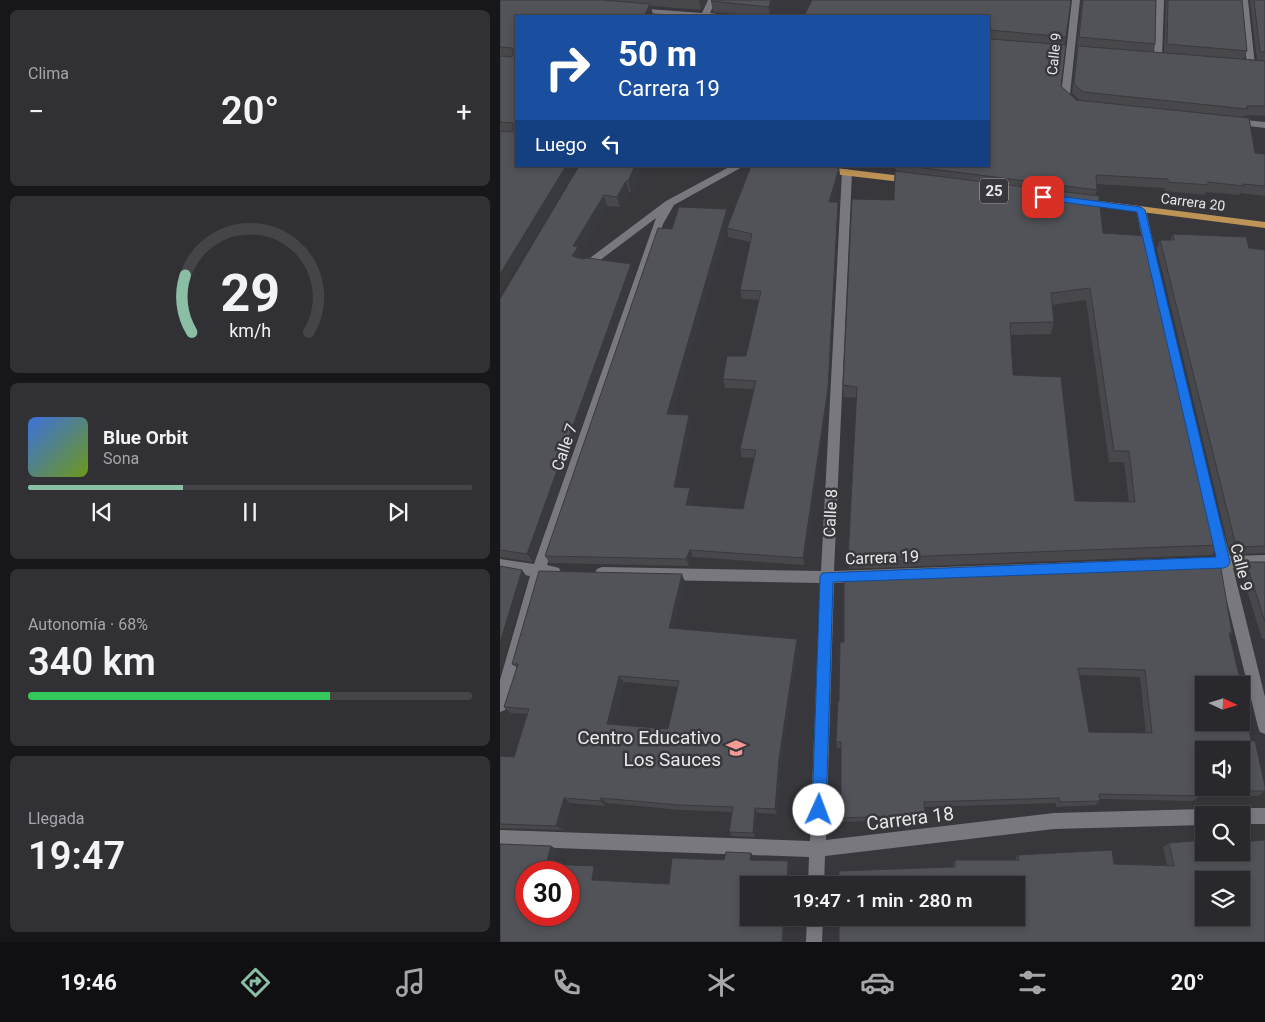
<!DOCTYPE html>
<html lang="es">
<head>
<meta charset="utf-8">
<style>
  :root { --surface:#29292d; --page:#313135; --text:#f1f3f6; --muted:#a5a6aa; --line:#454549; --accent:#8abfa5 }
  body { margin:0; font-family:Roboto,sans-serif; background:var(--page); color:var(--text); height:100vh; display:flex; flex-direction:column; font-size:19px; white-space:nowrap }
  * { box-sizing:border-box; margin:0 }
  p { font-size:16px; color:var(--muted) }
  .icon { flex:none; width:28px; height:28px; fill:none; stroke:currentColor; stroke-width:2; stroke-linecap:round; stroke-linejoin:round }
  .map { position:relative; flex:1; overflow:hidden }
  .sheet { display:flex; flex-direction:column; gap:10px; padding:10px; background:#171719; width:500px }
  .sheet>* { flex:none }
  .hud { position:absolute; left:15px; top:15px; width:475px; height:152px; border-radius:0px; box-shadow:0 2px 8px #0003,0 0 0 1px var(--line); background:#1a4fa0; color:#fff; overflow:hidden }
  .needle { width:32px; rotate:94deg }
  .fabs { position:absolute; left:695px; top:676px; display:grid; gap:10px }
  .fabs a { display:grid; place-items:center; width:55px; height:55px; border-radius:0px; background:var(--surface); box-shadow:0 2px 8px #0003,0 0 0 1px var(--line); font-size:25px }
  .speed { position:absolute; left:15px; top:861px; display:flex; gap:10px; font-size:25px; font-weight:700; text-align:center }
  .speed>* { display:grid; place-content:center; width:65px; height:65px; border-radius:50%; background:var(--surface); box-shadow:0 2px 8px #0003,0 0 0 1px var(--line); line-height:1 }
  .speed .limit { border:8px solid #d22; background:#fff; color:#111 }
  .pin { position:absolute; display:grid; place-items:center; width:42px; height:42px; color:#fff; margin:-21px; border-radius:10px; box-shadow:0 2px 8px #0006 }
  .me { position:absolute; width:55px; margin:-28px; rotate:2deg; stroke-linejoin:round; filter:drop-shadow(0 0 4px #0008) }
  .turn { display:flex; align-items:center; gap:18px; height:105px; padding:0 20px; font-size:22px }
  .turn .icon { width:65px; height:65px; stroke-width:2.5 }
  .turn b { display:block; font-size:35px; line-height:42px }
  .then { display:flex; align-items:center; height:48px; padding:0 20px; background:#0003; gap:10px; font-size:19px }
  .big { font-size:38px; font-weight:600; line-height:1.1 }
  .sheet .widget { flex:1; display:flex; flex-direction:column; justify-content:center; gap:8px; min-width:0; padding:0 18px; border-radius:8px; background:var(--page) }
  .sheet .dial { align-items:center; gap:0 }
  .dial svg { height:130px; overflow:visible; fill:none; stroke:var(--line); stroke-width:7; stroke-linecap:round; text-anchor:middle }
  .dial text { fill:var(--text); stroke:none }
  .song { display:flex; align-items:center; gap:15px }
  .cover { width:60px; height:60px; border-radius:8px; background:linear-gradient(135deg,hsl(220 70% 55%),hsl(80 70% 35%)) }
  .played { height:5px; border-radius:2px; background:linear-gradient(90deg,var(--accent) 35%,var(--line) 35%) }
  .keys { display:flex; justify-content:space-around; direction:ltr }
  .heat { display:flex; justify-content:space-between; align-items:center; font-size:28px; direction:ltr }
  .charge { height:8px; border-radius:4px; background:linear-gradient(90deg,#34c759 68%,var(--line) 0) }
  .trip { position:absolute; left:240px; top:876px; width:285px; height:50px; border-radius:0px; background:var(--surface); box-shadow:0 2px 8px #0003,0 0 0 1px var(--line); font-weight:600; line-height:50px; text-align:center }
  .tabs { display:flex; height:80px; justify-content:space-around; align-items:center; background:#101012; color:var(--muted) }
  .tabs .icon { width:35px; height:35px }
  .tabs .selected { color:var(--accent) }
  .tabs b { font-size:22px; color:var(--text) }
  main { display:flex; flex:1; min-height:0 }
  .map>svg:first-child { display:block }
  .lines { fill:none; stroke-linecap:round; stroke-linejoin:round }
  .minor { fill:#78787e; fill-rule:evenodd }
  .major { fill:#be9356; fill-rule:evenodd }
  .wall { fill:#47474c; fill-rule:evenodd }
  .shaded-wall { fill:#393a3e }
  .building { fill:#525358; stroke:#393a3e; fill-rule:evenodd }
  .route { fill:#1a73e8; stroke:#114b97 }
  .labels { text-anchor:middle; stroke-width:5; stroke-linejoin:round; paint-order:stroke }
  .far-street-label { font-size:14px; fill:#e8e8eb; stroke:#37373c }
  .shield { fill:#37373c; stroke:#b3b3b6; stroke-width:1 }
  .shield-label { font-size:15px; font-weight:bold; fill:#e8e8eb }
  .street-label { font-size:16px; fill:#e8e8eb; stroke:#37373c }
  .near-poi-label { font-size:19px; fill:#e8e8eb; stroke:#37373c; text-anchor:end }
  .near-street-label { font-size:19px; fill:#e8e8eb; stroke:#37373c }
</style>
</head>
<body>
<main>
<section class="sheet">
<div class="widget"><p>Clima</p>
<div class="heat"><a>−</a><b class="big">20°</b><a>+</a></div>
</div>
<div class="widget dial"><svg viewBox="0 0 100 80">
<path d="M14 69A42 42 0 1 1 86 69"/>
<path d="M14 69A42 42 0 0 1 10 34" stroke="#8abfa5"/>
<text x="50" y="56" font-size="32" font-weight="700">29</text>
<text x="50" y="72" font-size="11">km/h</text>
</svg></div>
<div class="widget">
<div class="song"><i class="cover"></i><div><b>Blue Orbit</b><p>Sona</p></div></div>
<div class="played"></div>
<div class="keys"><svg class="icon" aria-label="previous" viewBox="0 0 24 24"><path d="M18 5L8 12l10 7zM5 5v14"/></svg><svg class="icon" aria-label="pause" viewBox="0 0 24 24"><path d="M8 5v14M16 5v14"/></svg><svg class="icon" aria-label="next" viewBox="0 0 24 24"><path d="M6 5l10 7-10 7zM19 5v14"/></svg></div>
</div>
<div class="widget"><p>Autonomía · 68%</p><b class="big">340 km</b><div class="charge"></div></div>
<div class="widget"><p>Llegada</p><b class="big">19:47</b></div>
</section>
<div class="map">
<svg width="765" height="942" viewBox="0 0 765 942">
  <rect width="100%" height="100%" fill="#37373c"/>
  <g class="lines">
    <!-- minor -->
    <g class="minor">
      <path d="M208,0H216L210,13L218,14L219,16H186L135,12L131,10L135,8L202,13Z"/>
      <path d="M572,0H580L570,94L579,103L574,106L561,95Z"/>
      <path d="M656,0H664L662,57L658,60L654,57Z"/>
      <path d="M740,0H748L755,65L751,68L747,65Z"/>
      <path d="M735,119L765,122V128L732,124L730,122Z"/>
      <path d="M231,166H244L174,205L163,224L47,565L59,568L61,572L59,576L43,577L7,705L5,710L0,712V680L30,576L0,571V559L34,564L156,218L91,267L87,268L82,264L166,201Z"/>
      <path d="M347,169L352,172L334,571L716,557L709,528L711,524L716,522L721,524L730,556L765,555V567L733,568L765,697V734L760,732L758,727L719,569L334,583L326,840L554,813L704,809L710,811L711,815H704V825L554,829L325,856L324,885H308L309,857L0,846V830L310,841L320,583L102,579L97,577L95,573L97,569L102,567L321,571L342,172Z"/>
      <path d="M641,207L646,210L655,251L650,255L645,251L636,210Z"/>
      <path d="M741,808H765V824H741V815H734L735,810Z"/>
      <path d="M307,918H323L322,942H306Z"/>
    </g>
    <!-- major -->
    <g class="major">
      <path d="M285,166H319L410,177L415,180L410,183L290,169Z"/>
      <path d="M584,199L765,222V228L580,204V200Z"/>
    </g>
  </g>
  <!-- wall -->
  <g class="wall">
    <path d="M0,0H206L201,10L151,6L153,15L16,166H76L0,292Z"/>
    <path d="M276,0L270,16H259L213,12L211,1Z"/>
    <path d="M312,0L566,37L564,45L561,86L576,100H579L572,93L582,0H656L655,44L653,52L664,53L666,0H742L747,51L744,59L757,60L750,0H765V116L749,115L744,116L743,118L755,153L765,154V196L740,193V195L706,192L705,195L665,191V188L596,184L597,190L595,196L603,233L720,543L712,555L349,569L348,559L357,398L344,397L343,385L394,200L396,166H489ZM586,300L609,462H624L629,502L575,501L513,375L511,335L551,334L554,322L552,305Z"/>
    <path d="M79,166H143L131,192H129L120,207L107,206L80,252L82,257L81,259L131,264L134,274L33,562L0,557V299Z"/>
    <path d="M339,168L340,177L332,202L338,211L328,396L304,565L193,557L189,566L50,563L45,556L172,229L229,219L172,414L189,415L191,423L178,487L190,488L193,496L191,505L243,509L254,458L242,457L240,449L254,389L225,388L223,379L246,356L259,300L242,299L240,290L250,242L228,237L227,228Z"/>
    <path d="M673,234L749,248L765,250V553L736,554L734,548L729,549L657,249L660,240H670Z"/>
    <path d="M746,562H765V639H762L741,570Z"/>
    <path d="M185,582L174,628L298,646L281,764L277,814L257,813L255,837L232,836L229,832L232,812L182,810L106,803V806L70,803L63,830L0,828V756L14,757L27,714L11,713L4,707L17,668L12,664ZM124,682L178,687L168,729L113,725Z"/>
    <path d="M732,633L730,636L751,741L765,786V791L758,796L699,795L700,796L693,801L600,799V801L596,805L556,807V803L424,807L425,815L424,819L342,822L341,818V748H337L336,742L339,701L340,642ZM579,675L640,677L646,733L589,732Z"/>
    <path d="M669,843L765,942L453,867V864L455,860H515V859L518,855L614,864L667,865L663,847Z"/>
  </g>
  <!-- shaded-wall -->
  <g class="shaded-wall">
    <path d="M199,0H206L201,10Z"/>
    <path d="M271,0H276L270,16L269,7Z"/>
    <path d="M150,4L153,15L152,16H144Z"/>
    <path d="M66,166H76L0,292V274Z"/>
    <path d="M135,166H143L131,192L128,181Z"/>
    <path d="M339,168L340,177L330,211L329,202Z"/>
    <path d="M126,181L129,192L120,207L117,197Z"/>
    <path d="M104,195L107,206L80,252L82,257L77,266L72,256L73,246Z"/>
    <path d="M338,202V211L328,396L304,565L303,558Z"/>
    <path d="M227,209L229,219L170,422L167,414Z"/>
    <path d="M131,264L134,274L33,562L27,554Z"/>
    <path d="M189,415L191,423L177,495L174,487Z"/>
    <path d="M190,488L193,496L189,513L186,505Z"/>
    <path d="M739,541L734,548L729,549L735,542Z"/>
    <path d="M190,550L193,557L189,566L186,559Z"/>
    <path d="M22,570L28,578L1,669L0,667V643Z"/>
    <path d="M182,574L185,582L173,635L169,628Z"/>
    <path d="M297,639L298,646L281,764L277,814L275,809L279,759Z"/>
    <path d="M119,676L124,682L112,730L107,724Z"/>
    <path d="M64,798L70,803L63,830L56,826Z"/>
    <path d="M101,798L106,803V806L100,801Z"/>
    <path d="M255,808L257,813L255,837L253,833Z"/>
    <path d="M51,846L58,850L53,868L46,864Z"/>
    <path d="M251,853L254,857L253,864L250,860Z"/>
    <path d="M288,861L290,864L289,885H287Z"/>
    <path d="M94,866L100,869L98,883L92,880Z"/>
    <path d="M284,918H286L285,942H282Z"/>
  </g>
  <!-- building -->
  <g class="building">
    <path d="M0,0H103L150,4L144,16H16V166H66L0,274V131L13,132V123L0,122V56L12,57L14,50L12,48L0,47Z"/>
    <path d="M212,0H271L269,7L211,1Z"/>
    <path d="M312,0H571L566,37L490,30L489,31V16H304Z"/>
    <path d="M583,0H656L655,44L579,37Z"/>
    <path d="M668,0H742L747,51L667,44Z"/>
    <path d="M754,0H765V52H760Z"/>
    <path d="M489,34L490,39L566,45L561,86L576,100L749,118L755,153L765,154V186L743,184L744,186L708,182V185L668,182V179L596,175L597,190L408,166H489Z"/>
    <path d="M578,46L765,61V106H747V109L583,92L574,84Z"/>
    <path d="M79,166H135L128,181H126L117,197L104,195L73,246L78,247L72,256L82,259L88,258L131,264L27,554L0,550V299Z"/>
    <path d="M251,166H326L339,168L329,202H338L328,388L303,558L190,550L186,559L45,556L158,228L172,229L179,207L227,209L167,414L189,415L174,487L190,488L186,505L243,509L256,450L240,449L256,381L223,379L227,356H246L261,291L240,290L252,234L227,228Z"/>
    <path d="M395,171L599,196L603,233L647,236L720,543L718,545L348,559L357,387L343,385L352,199L394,200ZM590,288L614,451H629L635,502L575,501L561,377L513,375L510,323L554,322L551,293Z"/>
    <path d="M673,234L746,237L749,248L765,250V546L741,547L739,541L735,542L660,240H674Z"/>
    <path d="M746,562H765V622Z"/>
    <path d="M720,563L732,633H729L742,688L751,741H755L765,786V791L699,790L700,796L599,794L600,801L560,802L559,798L424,802L425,815L341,818V742H336L338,701H339L340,642H344V577ZM578,668L645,670L652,733L589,732ZM704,685H741V722H704ZM704,750H741V788H704Z"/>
    <path d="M0,566L22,570L0,643Z"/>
    <path d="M39,571L182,574L169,628L297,639L279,759L275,809L255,808L253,833L229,832L233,807L178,805L101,798L100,801L64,798L56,826L0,824V756L14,757L29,709L4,707L18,664H12ZM119,676L179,681L168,729L107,724Z"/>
    <path d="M704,840V852H741V842L765,840V942H339V918H516V885H339V871L455,867V860H519L518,855L612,850L614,864L674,866L669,843ZM704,880H741V918H704Z"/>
    <path d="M0,844L51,846L46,864L94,866L92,880L169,884L172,858L224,860L226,852L251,853L250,860L288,861L287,885H249V918H284L282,942H0ZM26,872H69V915H26Z"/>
  </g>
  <!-- route -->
  <path class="route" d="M543,194L641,207L645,210L730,562L728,566L724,568L333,582L326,810L324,815L319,817L314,815L312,810L320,577L322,573L716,557L637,212L540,199V195Z"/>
  <!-- icons -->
  <defs>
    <symbol id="school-bare" viewBox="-9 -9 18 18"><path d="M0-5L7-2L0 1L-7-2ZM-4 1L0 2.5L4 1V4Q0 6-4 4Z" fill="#f59b96" stroke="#37373c" stroke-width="2.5" paint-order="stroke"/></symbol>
  </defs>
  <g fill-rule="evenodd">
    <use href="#school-bare" x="222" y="734" width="28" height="28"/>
  </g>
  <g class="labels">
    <!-- far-street labels -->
    <g class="far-street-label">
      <text transform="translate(554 54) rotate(-84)" y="5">Calle 9</text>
      <text transform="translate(693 202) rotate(7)" y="5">Carrera 20</text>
    </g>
    <!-- shield labels -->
    <rect class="shield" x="480" y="178.5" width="28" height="25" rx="4"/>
    <g class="shield-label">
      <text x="494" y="196">25</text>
    </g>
    <!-- street labels -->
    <g class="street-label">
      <text transform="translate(64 447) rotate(-71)" y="6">Calle 7</text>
      <text transform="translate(330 513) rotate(-87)" y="6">Calle 8</text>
      <text transform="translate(382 557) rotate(-2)" y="6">Carrera 19</text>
      <text transform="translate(742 567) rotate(76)" y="6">Calle 9</text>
    </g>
    <!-- near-poi labels -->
    <g class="near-poi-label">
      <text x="221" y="744">Centro Educativo<tspan x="221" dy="22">Los Sauces</tspan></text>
    </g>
    <!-- near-street labels -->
    <g class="near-street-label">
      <text transform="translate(410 818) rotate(-7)" y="7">Carrera 18</text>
    </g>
  </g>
</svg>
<div class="fabs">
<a><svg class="needle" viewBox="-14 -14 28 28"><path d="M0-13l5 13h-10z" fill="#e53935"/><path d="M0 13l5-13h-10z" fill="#a5a6aa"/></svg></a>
<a><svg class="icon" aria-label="sound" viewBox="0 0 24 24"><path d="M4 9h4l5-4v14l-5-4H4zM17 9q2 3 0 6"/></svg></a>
<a><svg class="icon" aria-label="search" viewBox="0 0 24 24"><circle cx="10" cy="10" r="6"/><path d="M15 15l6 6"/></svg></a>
<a><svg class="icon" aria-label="layers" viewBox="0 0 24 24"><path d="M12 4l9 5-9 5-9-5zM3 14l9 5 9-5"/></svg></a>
</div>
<div class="speed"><div class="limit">30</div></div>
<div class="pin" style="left:543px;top:197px;background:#d93025"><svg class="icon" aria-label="arrive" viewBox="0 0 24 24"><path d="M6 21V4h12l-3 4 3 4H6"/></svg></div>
<svg class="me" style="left:319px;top:810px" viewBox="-20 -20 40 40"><circle r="19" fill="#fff"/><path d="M0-13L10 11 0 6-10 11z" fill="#1a73e8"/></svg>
<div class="trip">19:47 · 1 min · 280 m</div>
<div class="hud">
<div class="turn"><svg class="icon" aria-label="right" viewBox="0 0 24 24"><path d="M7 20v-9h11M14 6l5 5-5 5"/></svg><div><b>50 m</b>Carrera 19</div></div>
<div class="then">Luego<svg class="icon" aria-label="left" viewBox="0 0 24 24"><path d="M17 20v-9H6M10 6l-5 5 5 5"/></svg></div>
</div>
</div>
</main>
<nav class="tabs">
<b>19:46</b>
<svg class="icon selected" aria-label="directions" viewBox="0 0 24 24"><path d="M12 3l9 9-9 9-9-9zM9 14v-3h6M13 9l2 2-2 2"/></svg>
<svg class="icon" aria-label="music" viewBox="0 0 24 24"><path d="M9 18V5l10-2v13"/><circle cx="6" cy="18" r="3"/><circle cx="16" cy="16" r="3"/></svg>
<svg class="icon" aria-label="phone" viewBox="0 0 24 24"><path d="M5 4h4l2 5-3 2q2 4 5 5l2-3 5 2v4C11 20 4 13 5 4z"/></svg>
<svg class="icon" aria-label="climate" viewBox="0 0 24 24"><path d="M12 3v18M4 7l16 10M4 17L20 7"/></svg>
<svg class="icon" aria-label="car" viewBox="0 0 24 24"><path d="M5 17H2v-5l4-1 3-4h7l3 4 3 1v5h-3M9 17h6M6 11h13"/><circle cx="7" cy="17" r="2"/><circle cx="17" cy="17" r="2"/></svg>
<svg class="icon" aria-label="filters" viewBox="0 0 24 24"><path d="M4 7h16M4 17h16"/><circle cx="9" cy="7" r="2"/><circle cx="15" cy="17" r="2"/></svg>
<b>20°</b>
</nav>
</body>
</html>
